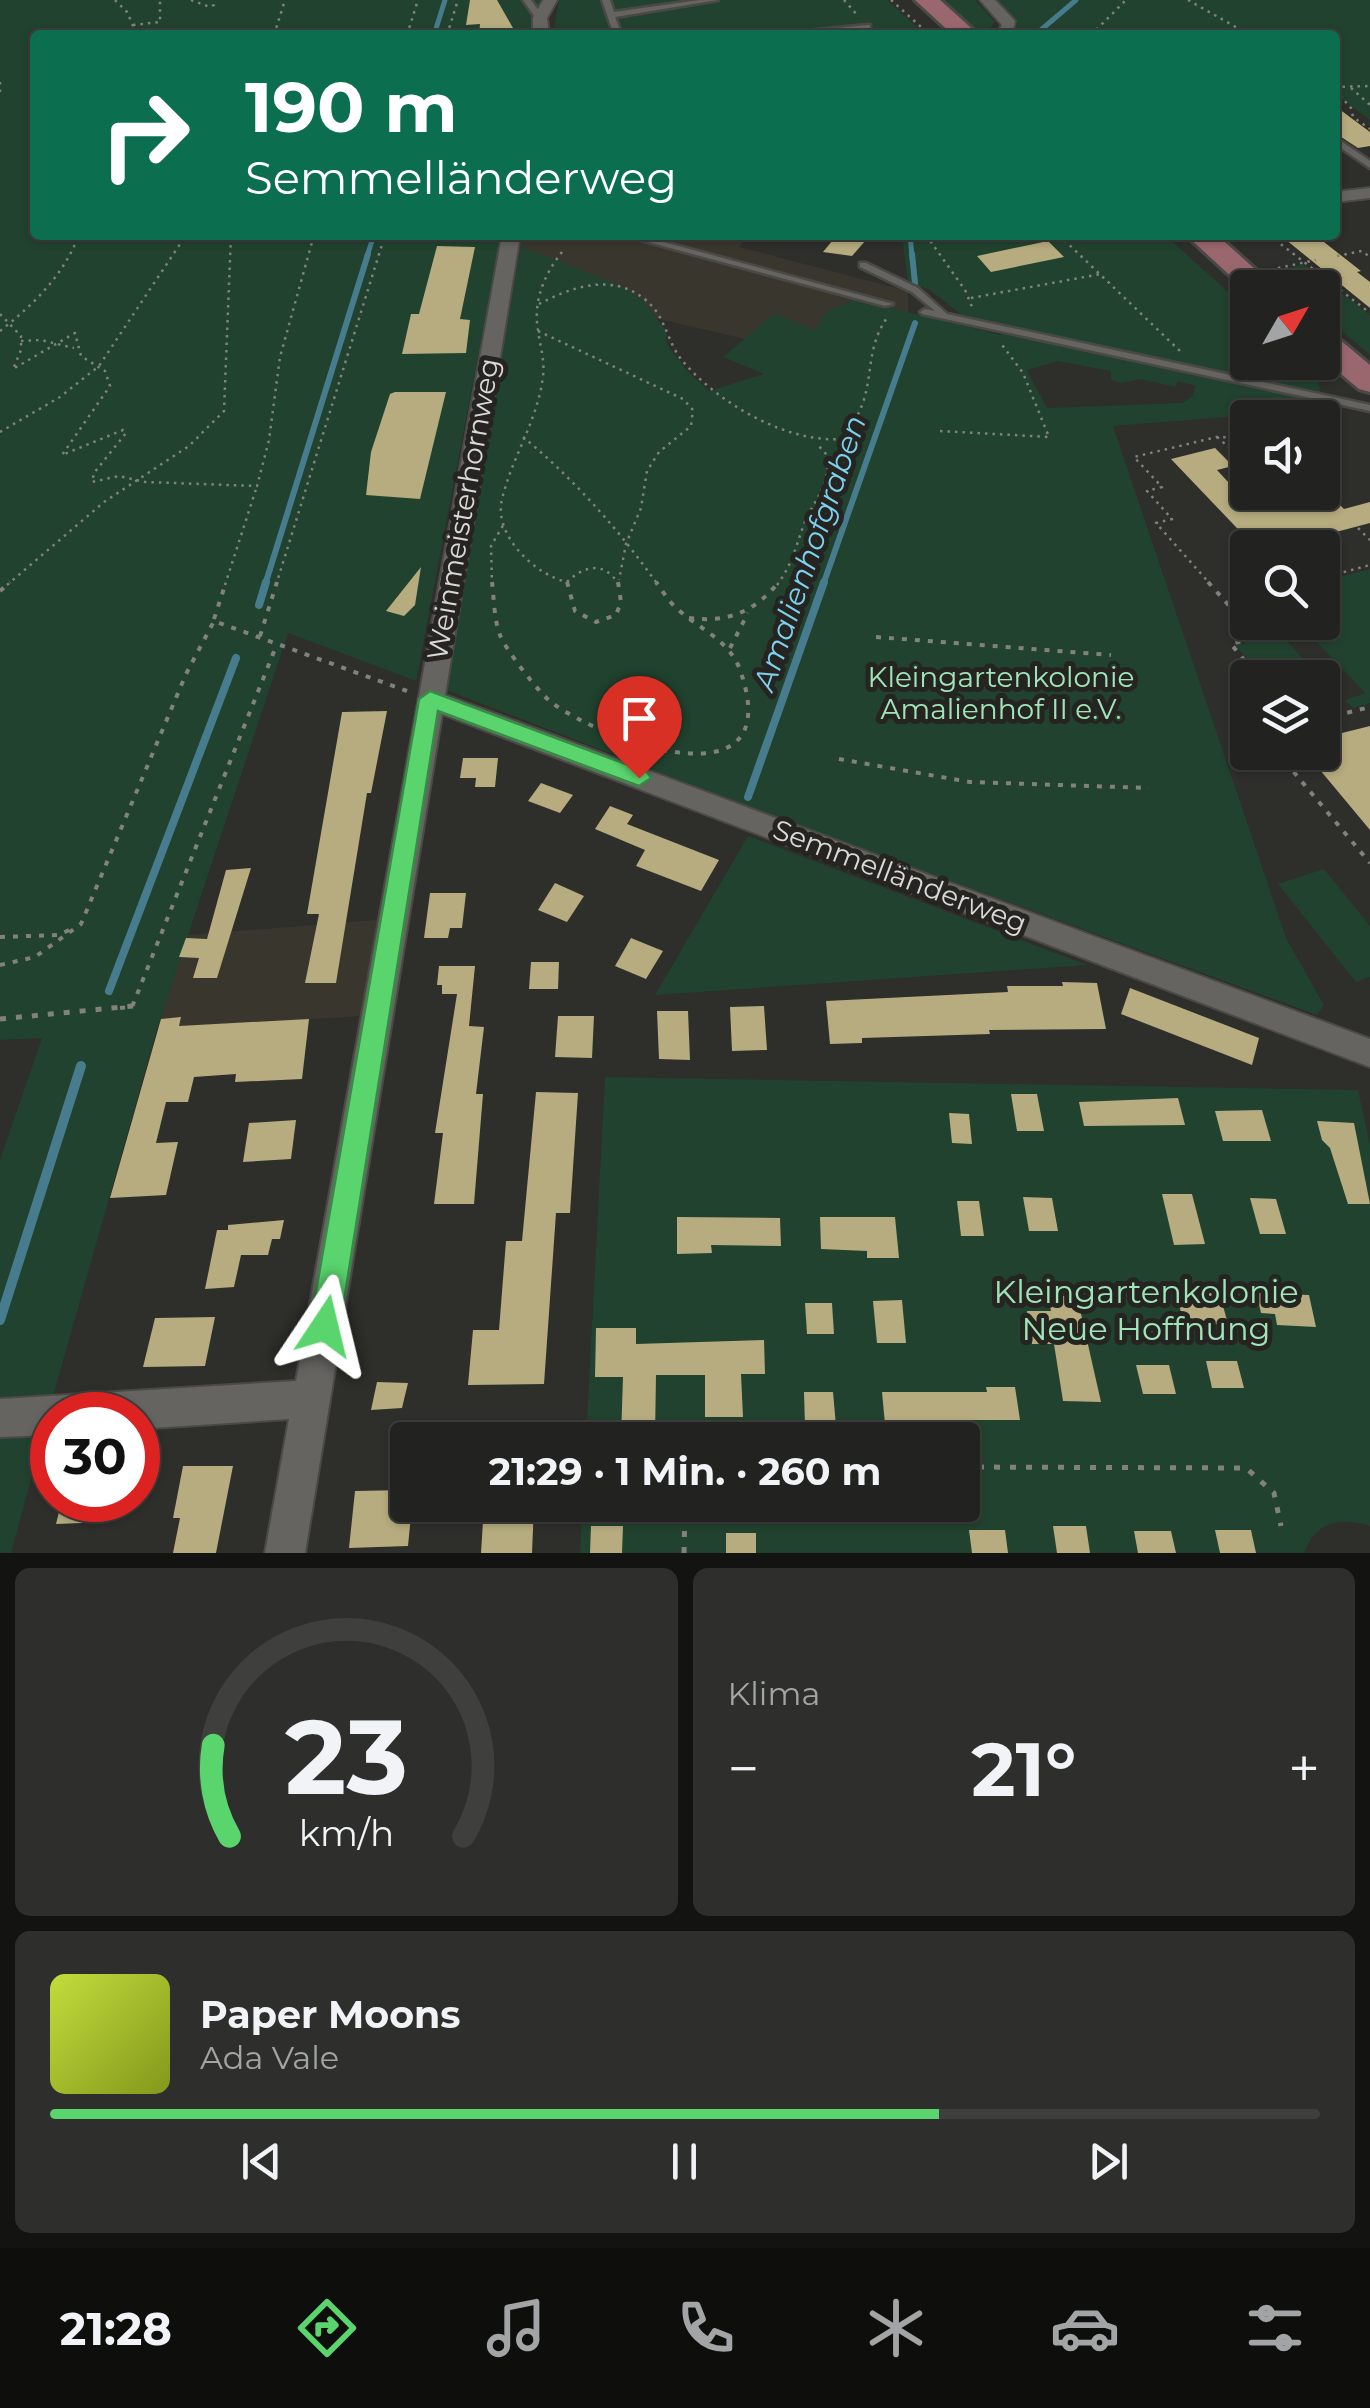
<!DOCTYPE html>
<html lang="de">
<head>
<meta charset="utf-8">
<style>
  :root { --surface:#222220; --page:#2e2f2d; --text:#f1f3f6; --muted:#a2a4a5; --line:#3f3f3e; --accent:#5ad56e }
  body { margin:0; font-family:Montserrat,sans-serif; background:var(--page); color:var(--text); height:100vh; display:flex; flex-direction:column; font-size:38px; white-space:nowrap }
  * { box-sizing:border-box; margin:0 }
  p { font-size:32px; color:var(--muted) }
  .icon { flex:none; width:55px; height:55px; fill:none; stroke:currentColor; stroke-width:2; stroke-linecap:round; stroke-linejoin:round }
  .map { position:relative; height:1553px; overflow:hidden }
  .drawer { display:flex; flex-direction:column; gap:15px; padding:15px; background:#131312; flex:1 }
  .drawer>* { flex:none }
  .top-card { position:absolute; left:30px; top:30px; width:1310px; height:210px; border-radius:10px; box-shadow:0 2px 8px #0004,0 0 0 2px var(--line); background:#0b6e4f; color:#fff; overflow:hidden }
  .needle { width:65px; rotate:51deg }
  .fabs { position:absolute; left:1230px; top:270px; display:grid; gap:20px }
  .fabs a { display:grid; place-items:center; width:110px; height:110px; border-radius:10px; background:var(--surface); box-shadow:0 2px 8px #0004,0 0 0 2px var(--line); font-size:50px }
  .speed { position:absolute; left:30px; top:1392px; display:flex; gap:20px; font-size:50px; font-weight:700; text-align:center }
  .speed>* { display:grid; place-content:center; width:130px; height:130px; border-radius:50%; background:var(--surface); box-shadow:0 2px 8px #0004,0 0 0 2px var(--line); line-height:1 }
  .speed .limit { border:15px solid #d22; background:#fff; color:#111 }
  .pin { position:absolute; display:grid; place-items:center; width:85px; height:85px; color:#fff; margin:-102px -42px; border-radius:50% 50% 50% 0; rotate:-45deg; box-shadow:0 0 10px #0007 }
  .pin .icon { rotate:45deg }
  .me { position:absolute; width:110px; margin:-55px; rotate:10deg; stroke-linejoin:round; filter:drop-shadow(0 0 8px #0008) }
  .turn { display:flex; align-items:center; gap:35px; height:210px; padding:0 50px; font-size:45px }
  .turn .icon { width:130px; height:130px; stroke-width:2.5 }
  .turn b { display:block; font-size:70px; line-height:85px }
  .big { font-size:75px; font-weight:700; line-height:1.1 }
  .drawer .tile { flex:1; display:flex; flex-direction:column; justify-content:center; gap:15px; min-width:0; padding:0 35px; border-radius:15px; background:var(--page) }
  .drawer .dial { align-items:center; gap:0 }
  .dial svg { height:260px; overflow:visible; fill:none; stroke:var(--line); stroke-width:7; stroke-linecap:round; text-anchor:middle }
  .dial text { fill:var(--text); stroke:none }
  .song { display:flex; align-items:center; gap:30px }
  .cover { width:120px; height:120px; border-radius:15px; background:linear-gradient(135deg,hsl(70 70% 55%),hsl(70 70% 35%)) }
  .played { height:10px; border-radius:5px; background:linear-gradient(90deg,var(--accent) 70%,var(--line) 70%) }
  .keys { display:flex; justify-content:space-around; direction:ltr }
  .heat { display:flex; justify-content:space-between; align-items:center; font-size:55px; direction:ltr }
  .drawer .tiles { flex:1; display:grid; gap:15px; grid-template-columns:1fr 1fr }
  .tile:last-child { grid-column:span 2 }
  .trip { position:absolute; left:390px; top:1422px; width:590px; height:100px; border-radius:10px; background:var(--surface); box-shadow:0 2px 8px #0004,0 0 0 2px var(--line); font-weight:700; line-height:100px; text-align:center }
  .menu { display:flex; height:160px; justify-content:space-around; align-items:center; background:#0e0e0d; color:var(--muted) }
  .menu .icon { width:70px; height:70px }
  .menu .current { color:var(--accent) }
  .menu b { font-size:45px; color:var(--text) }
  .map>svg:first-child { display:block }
  .built { fill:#39372d }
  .green { fill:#21422e; fill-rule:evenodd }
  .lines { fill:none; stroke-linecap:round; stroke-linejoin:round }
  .stream-far3 { stroke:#477c8e; stroke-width:5 }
  .stream-far2 { stroke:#477c8e; stroke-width:6 }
  .stream-far1 { stroke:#477c8e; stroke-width:8 }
  .stream { stroke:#477c8e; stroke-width:10 }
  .building { fill:#b6ac7f }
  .lane-casing { stroke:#4a4946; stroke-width:5 }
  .street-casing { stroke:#4a4946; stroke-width:4 }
  .primary-casing { stroke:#4a4946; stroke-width:6 }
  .path-far2 { stroke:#81817e; stroke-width:2.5; stroke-dasharray:2.5 5; stroke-linecap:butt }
  .path-far1 { stroke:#81817e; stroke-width:4; stroke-dasharray:5 8; stroke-linecap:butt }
  .path { stroke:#81817e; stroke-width:5; stroke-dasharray:6 10; stroke-linecap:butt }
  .lane { fill:#656460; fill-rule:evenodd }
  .street { fill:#656460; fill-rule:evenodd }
  .primary { fill:#9b676e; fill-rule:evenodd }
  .route { fill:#5ad56e; stroke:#3a8a48; stroke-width:2.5 }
  .labels { text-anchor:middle; stroke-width:10; stroke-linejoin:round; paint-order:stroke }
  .street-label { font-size:28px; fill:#dad9d7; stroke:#252421 }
  .park-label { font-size:28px; fill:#a0e5ba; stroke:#252421 }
  .water-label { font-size:30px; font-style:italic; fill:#7cd1ee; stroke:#252421 }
  .near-park-label { font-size:32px; fill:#a0e5ba; stroke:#252421 }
</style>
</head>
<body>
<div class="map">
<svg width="1370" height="1553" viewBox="0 0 1370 1553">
  <rect width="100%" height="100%" fill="#2e2e2a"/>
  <!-- built -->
  <g class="built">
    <path d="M522,235H748L739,247L908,291V314L890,373L514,285Z"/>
    <path d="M377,920L361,1016L157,1029L188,935Z"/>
  </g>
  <!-- green -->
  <g class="green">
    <path d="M0,0H544L538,35H35V235H501L416,681L288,633L157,1029L51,1403L0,1406V1160L42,1038L0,1040Z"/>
    <path d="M559,0H887L926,35H553Z"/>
    <path d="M941,0H975L995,22L986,34L975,35Z"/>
    <path d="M994,0H1370V120L1335,94V35H1015L1017,21Z"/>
    <path d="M902,235H1165L1247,309L1248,362L1307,363L1316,370L1321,395L1223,379L1305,399L1306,407L1301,411L1113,426L1286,938L1324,1005L1317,1015L757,810L441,688L521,246L626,288L643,301L666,331L667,345L690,374L709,391L764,374L723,357L774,314L816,330L826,312L855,299L1001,335L1004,325L963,316L930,290L908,283ZM1058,361L1111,371V380L1121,383L1141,379L1175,387L1178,381L1196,386L1192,397L1182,403L1047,408L1027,370Z"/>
    <path d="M1304,264L1370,315V355L1323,315L1322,288L1291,287L1283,269Z"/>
    <path d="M1370,569V703L1353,708L1345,700L1365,693L1299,623L1322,622L1323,581Z"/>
    <path d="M1280,633L1316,674L1319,677H1263L1235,645Z"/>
    <path d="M748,836L1087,965L655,995Z"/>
    <path d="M1324,869L1370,926V977L1356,982L1278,884Z"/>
    <path d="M605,1077L1358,1090L1370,1145V1526C1340,1517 1316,1521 1304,1553H580L582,1505H962V1440H586Z"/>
    <path d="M45,1428L11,1553H0V1431Z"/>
  </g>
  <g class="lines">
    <!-- stream-far3 -->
    <g class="stream-far3">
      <path d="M434,35L445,0"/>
      <path d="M1035,35L1076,0"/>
      <path d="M910,235L912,256"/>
      <path d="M367,256L374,235"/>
    </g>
    <!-- stream-far2 -->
    <g class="stream-far2">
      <path d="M912,254L915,283"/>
      <path d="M265,585L368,254"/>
      <path d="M823,585L915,323"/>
    </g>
    <!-- stream-far1 -->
    <g class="stream-far1">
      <path d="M259,605L266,582"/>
      <path d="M748,797L824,582"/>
      <path d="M109,991L236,658"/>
    </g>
    <!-- stream -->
    <path class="stream" d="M0,1320L81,1066"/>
  </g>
  <!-- building -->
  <g class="building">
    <path d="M470,0H497L517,35H479L480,24L466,25Z"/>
    <path d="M1335,106L1370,132V146L1358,148L1335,133Z"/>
    <path d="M837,235H847L866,240L852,256L823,252Z"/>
    <path d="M1280,235H1315L1361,271L1357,272L1370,282V308Z"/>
    <path d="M1048,241L1064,257L991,272L977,256Z"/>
    <path d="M437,246L475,247L460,319L470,320L466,353L402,354L411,314H419Z"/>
    <path d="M395,392H446L420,499L366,495L371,452L390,394Z"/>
    <path d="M1215,448L1233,466L1217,470L1256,512L1329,494L1344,509L1370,502V523L1306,540L1302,536L1255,547L1171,459Z"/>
    <path d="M421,567L415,605L404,616L386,611Z"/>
    <path d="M387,711L371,793H367L336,983H305L319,914H307L342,712Z"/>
    <path d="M1370,726V830L1305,752H1322V738Z"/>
    <path d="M463,758H498L495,787H475L476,778H460Z"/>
    <path d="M541,783L573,795L560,813L528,801Z"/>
    <path d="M610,806L633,815L627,824L719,860L701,891L636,866L645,850L595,829Z"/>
    <path d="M251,868L217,978H193L199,958L179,957L186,938L207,939L226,870Z"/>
    <path d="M555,883L584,896L567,922L538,910Z"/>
    <path d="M430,893H466L462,928H450L448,938H424Z"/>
    <path d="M631,938L663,951L646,979L615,966Z"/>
    <path d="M531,962H559L558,989H529Z"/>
    <path d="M439,966H475L469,1026L484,1027L476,1094H483L474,1204H434L443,1133H435L457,994H442V985H437Z"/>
    <path d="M1062,982L1097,983L1106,1029L989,1030L990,1034L862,1038V1043L830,1044L826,1001L1008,992L1007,986H1063Z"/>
    <path d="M1130,988L1259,1038L1252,1065L1121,1014Z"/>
    <path d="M764,1006L767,1050L732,1051L730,1007Z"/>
    <path d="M657,1011H688L690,1060L659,1059Z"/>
    <path d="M558,1016H594L592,1058L555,1057Z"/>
    <path d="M181,1017L179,1026L309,1019L302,1079L235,1082L236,1074L194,1077L188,1102H166L156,1143L178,1142L166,1195L110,1198L161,1019Z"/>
    <path d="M536,1092L578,1093L570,1213H556L544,1384L468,1385L473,1330H499L506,1241H522Z"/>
    <path d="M1011,1094H1037L1044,1131H1017Z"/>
    <path d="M1178,1098L1185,1125L1084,1126L1079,1102Z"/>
    <path d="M1262,1110L1271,1141H1223L1215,1111Z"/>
    <path d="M949,1113L969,1114L972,1144L952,1143Z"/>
    <path d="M296,1120L291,1159L243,1162L249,1123Z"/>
    <path d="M1317,1121L1354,1123L1370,1204H1348L1330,1148L1322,1140Z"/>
    <path d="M1162,1194H1192L1205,1244L1174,1245Z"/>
    <path d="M1023,1197L1052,1198L1058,1231H1029Z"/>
    <path d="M1250,1198L1276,1199L1286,1234H1260Z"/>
    <path d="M957,1201H979L984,1236H961Z"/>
    <path d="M677,1217L780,1218L781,1246L711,1245L712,1253L677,1254Z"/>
    <path d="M820,1217H895L899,1258H867V1251L821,1249Z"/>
    <path d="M284,1220L280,1239H272L268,1255H241L234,1287L205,1289L217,1230H228V1225Z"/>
    <path d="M1255,1286L1274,1287L1275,1294L1309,1295L1316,1327L1277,1325L1275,1314L1261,1313Z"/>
    <path d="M1175,1288H1218L1228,1324L1184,1325Z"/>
    <path d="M1048,1296H1077L1101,1402L1063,1401L1054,1344H1032L1027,1311H1051Z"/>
    <path d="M902,1300L906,1343H877L873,1301Z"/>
    <path d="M805,1303H832L834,1334H807Z"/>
    <path d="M215,1317L205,1366L143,1367L155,1318Z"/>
    <path d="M596,1328H636V1344L764,1340L765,1374H741L743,1417H705V1375H656L655,1438H621L623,1377H595Z"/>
    <path d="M1206,1361H1237L1244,1388H1212Z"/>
    <path d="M1136,1365H1169L1176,1394H1143Z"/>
    <path d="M377,1382L408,1383L402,1408L371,1410Z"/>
    <path d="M986,1387H1015L1020,1420H957L959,1430H934V1424H885L882,1392H987Z"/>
    <path d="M804,1392H833L836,1426H805Z"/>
    <path d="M183,1466H233L216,1553H173L180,1518H173Z"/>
    <path d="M408,1490V1505H412L408,1546L349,1548L355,1491Z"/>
    <path d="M62,1500H112L108,1522L56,1524Z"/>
    <path d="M484,1505H534L532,1553H481Z"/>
    <path d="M591,1526H623L622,1553H590Z"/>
    <path d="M1053,1526H1086L1090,1553H1057Z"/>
    <path d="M969,1530H1005L1008,1553H972Z"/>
    <path d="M1215,1530H1251L1256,1553H1220Z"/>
    <path d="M1134,1531H1171L1176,1553H1138Z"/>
    <rect x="726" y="1533" width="30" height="20"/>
  </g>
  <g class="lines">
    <defs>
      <g id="lane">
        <path d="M523,0H531L544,18L543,20H537Z"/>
        <path d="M602,0H610L614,12L699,0H718L615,17L622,35H614Z"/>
        <path d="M867,25H870V29L810,35H783L787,33Z"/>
        <path d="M1335,137L1370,161V168L1335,144Z"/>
        <path d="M622,235H638L893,304L885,306Z"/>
        <path d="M860,263H866L918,288L947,314L1370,405V411L922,314L920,312L925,309L935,311L912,292L860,267Z"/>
      </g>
      <g id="street">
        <path d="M543,0H557L547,18L549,35H533V18Z"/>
        <path d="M980,0H995L1015,21L1012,35H996L1002,25Z"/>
        <path d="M1370,188V198L1335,202V192Z"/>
        <path d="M502,235H520L445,695L1370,1039V1067L442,714L305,1553H265L289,1419L138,1429V1415H52V1435L0,1437V1399L296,1381Z"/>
      </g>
      <g id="primary">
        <path d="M915,0H940L979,35H953Z"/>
        <path d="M1186,235H1217L1276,288H1248V292Z"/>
        <path d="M1322,332L1333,334L1370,365V392L1359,389L1322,358Z"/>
      </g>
    </defs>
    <!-- lane casing -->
    <use href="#lane" class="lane-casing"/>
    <!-- street casing -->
    <use href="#street" class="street-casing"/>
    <!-- primary casing -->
    <use href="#primary" class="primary-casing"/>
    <!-- path-far2 -->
    <g class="path-far2">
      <path d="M115,0L127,12L137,35"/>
      <path d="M191,0L210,7L214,5L212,0"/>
      <path d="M844,0L858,16"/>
      <path d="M891,0L930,35"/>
      <path d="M1188,0L1250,35"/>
      <path d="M133,25L160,22V0"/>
      <path d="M274,35L285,0"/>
      <path d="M407,35L418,0"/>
      <path d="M447,35L458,0"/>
      <path d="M1091,35L1126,0"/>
      <path d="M1189,35H1207"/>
      <path d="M0,82V94"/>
      <path d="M1335,87L1370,86"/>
      <path d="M1351,88L1370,105"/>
      <path d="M1335,90L1351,108L1353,117L1370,129"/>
      <path d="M926,235L965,290L973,309"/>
      <path d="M1059,235L1180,351"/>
      <path d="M1269,235L1370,313"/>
      <path d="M930,242L964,235"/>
      <path d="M562,252C544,275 533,301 538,330C540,346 545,360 543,376C538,420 512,457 502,499C493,535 535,575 567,582"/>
      <path d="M1337,256L1362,251L1370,257"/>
      <path d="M1278,268L1316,260"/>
      <path d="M971,298L1101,274"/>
      <path d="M539,304C575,285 619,271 652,306C665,320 669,344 681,359C716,402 786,443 841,439C882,393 859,358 887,318"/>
      <path d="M0,314L21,336V350L13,369L75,333L81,356L105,371L110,386L62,455L123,430L126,433L94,473L92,482L119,476L145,482L257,486L269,440L280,357L314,235"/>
      <path d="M0,331C34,304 63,276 79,235"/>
      <path d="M538,331L683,399L693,410L691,426L659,452L647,471L641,508L626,544L619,580"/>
      <path d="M21,341L41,340L74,348"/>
      <path d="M940,431L1049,437L1023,373L1002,345"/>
      <path d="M0,432L60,397L99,366L186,235"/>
      <path d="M523,437C574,479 620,531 658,585"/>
      <path d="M1217,437L1248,464"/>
      <path d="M1358,528L1370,540"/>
      <path d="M1322,578L1370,565"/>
      <path d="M567,582C585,565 605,561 619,585"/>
      <path d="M7,585L104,502L189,446L224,411L231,235"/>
      <path d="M225,585L257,486"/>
      <path d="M276,585L385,235"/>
      <path d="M492,585L491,546L505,522"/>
      <path d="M777,585C792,565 796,546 804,524C814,500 832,483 827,455L817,444"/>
      <path d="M1211,585L1156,523L1172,519L1147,491L1162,487L1134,457L1217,437L1248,438"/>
    </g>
    <!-- path-far1 -->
    <g class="path-far1">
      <path d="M492,582C494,598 494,620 500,635C505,649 540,694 551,702C607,744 789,807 740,670C730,640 696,627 675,607C668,600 662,590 656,582"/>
      <path d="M567,582L575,611L596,622L616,615L621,602L618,582"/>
      <path d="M1208,582L1257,637L1231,644L1259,678"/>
      <path d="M0,591L10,582"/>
      <path d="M1228,603L1248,597"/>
      <path d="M689,618C728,623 754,612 779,582"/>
      <path d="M214,619L226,582"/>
      <path d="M260,636L277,582"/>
      <path d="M876,637L1111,655"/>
      <path d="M730,648L748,613"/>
      <path d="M1322,719L1370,707"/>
      <path d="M1277,752L1370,863"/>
      <path d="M839,759L970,782L1149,788"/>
      <path d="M0,937L58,935L74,928"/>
      <path d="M0,965L35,957L81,924L186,674L214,621L407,691"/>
      <path d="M120,1008L132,1007L277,644"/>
    </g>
    <!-- path -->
    <g class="path">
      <path d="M0,1019L133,1006"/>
      <path d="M962,1467L1246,1468L1274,1493L1281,1526"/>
      <path d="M684,1553L685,1505"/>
    </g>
    <!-- lane -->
    <use href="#lane" class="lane"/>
    <!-- street -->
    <use href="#street" class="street"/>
    <!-- primary -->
    <use href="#primary" class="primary"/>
  </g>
  <!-- route -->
  <path class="route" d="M430,691L647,772L651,778L639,786L438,711L340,1326L336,1337L325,1341L314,1337L310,1326L419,699Z"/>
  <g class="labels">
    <!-- street labels -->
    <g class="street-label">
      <text transform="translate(463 509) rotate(-80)" y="10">Weinmeisterhornweg</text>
      <text transform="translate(900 876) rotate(21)" y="10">Semmelländerweg</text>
    </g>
    <!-- park labels -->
    <g class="park-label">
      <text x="1001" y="687">Kleingartenkolonie<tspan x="1001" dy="32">Amalienhof II e.V.</tspan></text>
    </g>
    <!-- water labels -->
    <g class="water-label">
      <text transform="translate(810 553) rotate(-71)" y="10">Amalienhofgraben</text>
    </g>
    <!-- near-park labels -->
    <g class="near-park-label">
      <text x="1146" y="1303">Kleingartenkolonie<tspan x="1146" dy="37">Neue Hoffnung</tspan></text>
    </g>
  </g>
</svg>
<div class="fabs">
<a><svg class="needle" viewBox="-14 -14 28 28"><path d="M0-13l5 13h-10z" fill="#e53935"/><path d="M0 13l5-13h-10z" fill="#a2a4a5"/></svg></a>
<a><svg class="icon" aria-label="sound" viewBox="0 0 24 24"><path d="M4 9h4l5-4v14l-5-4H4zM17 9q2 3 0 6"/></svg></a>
<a><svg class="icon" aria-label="search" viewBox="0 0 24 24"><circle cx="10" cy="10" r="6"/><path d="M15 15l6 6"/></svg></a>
<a><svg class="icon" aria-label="layers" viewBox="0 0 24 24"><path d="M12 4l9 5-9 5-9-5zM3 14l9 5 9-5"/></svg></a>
</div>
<div class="speed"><div class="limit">30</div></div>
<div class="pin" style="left:639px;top:778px;background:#d93025"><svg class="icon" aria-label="arrive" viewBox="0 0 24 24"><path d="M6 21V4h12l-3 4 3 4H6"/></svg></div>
<svg class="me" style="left:325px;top:1326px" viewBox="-20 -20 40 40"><path d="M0-17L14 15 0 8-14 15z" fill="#5ad56e" stroke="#fff" stroke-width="4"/></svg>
<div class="trip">21:29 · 1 Min. · 260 m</div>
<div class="top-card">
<div class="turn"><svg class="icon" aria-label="right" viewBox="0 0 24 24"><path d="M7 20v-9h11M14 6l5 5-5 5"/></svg><div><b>190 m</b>Semmelländerweg</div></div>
</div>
</div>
<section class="drawer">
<div class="tiles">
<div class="tile dial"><svg viewBox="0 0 100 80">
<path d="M14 69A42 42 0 1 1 86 69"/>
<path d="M14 69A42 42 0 0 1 9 41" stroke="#5ad56e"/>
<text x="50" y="56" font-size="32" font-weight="700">23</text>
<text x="50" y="72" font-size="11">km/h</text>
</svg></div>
<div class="tile"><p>Klima</p>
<div class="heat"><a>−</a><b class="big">21°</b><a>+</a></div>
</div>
<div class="tile">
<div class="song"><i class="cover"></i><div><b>Paper Moons</b><p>Ada Vale</p></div></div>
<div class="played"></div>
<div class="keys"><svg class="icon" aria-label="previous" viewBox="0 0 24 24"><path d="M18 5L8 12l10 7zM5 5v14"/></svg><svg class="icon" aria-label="pause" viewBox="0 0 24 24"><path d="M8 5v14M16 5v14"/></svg><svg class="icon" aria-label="next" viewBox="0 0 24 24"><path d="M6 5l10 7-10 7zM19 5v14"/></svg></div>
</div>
</div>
</section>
<nav class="menu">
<b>21:28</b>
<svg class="icon current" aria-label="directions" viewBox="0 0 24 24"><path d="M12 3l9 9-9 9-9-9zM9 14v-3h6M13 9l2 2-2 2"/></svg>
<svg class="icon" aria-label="music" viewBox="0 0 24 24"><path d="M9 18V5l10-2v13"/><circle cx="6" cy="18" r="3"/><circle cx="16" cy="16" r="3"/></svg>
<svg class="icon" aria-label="phone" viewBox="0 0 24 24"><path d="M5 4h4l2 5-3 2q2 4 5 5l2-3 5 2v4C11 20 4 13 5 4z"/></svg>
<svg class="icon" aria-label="climate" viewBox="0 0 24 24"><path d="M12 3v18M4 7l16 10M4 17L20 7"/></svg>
<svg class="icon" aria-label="car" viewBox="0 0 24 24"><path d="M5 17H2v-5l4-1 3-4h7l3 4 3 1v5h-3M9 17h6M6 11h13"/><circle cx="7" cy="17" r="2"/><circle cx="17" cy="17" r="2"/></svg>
<svg class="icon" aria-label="filters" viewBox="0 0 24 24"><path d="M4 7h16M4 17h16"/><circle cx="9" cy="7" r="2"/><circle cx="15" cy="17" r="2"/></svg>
</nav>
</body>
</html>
